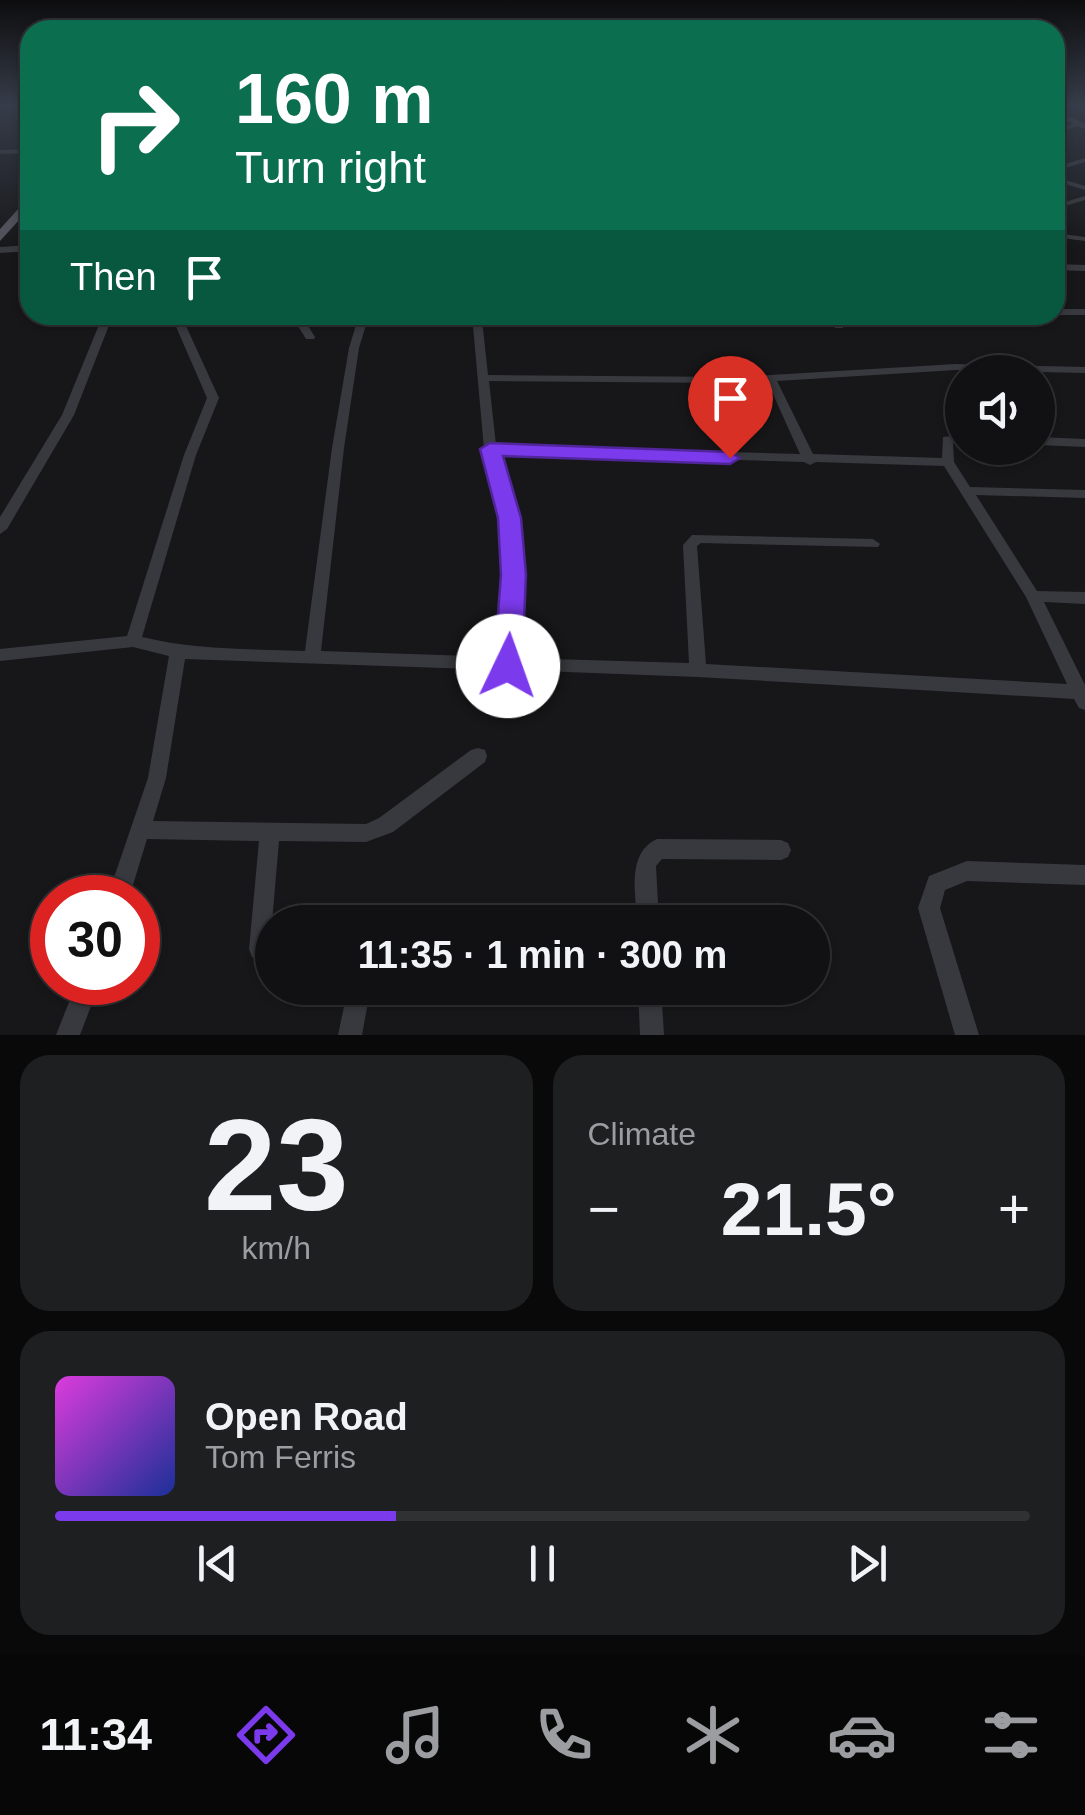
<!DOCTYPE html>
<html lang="en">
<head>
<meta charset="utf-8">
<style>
  :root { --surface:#111113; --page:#1e1f21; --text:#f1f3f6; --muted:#9c9da0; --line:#303133; --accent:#7c3aed }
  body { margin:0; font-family:Helvetica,sans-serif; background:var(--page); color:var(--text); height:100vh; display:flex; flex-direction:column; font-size:38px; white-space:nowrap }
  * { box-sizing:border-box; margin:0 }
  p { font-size:32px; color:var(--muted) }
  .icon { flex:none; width:55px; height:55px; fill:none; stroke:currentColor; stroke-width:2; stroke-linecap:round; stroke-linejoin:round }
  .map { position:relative; height:1035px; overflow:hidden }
  .side { display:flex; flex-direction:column; gap:20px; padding:20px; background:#09090a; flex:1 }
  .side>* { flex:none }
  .banner { position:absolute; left:20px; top:20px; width:1045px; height:305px; border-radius:30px; box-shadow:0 2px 8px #0004,0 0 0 2px var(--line); background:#0b6e4f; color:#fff; overflow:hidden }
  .buttons { position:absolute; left:945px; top:355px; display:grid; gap:20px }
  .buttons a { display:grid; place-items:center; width:110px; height:110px; border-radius:50%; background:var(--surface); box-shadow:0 2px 8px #0004,0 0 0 2px var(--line); font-size:50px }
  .speed { position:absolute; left:30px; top:875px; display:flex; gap:20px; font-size:50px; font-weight:700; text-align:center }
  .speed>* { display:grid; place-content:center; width:130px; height:130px; border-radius:50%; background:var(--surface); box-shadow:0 2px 8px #0004,0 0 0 2px var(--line); line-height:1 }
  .speed .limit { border:15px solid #d22; background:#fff; color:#111 }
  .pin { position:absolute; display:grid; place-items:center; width:85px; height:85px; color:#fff; margin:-102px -42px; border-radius:50% 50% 50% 0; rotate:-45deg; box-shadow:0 0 10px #0007 }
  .pin .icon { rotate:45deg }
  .me { position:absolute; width:110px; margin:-55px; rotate:3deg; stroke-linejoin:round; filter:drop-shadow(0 0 8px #0008) }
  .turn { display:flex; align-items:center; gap:35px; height:210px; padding:0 50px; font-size:45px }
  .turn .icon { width:130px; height:130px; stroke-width:2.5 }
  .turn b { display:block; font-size:70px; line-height:85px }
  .then { display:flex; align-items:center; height:95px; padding:0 50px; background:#0003; gap:20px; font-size:38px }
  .big { font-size:75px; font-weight:800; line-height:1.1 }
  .side .tile { flex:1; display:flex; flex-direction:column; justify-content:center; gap:15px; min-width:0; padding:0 35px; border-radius:30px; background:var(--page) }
  .side .dial { align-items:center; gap:0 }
  .dial b { font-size:130px; line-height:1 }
  .song { display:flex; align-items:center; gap:30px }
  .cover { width:120px; height:120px; border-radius:15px; background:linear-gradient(135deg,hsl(300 70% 55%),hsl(230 70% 35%)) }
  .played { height:10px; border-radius:5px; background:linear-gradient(90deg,var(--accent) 35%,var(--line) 35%) }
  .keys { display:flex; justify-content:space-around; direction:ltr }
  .heat { display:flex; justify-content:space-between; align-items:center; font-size:55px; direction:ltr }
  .side .tiles { flex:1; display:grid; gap:20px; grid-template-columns:1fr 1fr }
  .tile:last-child { grid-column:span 2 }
  .trip { position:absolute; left:255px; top:905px; width:575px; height:100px; border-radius:50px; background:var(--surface); box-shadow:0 2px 8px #0004,0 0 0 2px var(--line); font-weight:800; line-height:100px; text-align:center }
  .tabs { display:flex; height:160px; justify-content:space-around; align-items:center; background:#070708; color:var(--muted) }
  .tabs .icon { width:70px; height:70px }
  .tabs .active { color:var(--accent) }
  .tabs b { font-size:45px; color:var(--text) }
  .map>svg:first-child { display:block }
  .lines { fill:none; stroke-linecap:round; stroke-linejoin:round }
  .street { fill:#38393e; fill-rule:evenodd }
  .secondary { fill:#46474e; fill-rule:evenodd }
  .primary { fill:#54555d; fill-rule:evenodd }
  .route { fill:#7c3aed; stroke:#51269a; stroke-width:2.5 }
</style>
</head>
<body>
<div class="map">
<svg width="1085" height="1035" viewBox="0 0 1085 1035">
  <rect width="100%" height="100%" fill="#171719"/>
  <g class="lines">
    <!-- street -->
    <g class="street">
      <path d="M1080,122L1082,125L1055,133V129Z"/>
      <path d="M30,149V153L0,154V150Z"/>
      <path d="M1085,158V162L1055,171V167Z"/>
      <path d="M1055,177L1085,186V190L1055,181Z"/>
      <path d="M1085,196V200L1055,209V205Z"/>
      <path d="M1055,233L1085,237V241L1055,237Z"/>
      <path d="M30,245V251L0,253V247Z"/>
      <path d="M1055,264L1085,265V271L1055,270Z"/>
      <rect x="1055" y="309" width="30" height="6"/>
      <path d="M103,315H113L74,415L7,529L0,534V517L62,415Z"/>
      <path d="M171,315H181L219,398L196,455L142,637C196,650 250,649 305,651L332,448L349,348L359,315H369L359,348L344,448L321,651L500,657L506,575L502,519L484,449L472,315L690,319L695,322L690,325L482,320L488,375L735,377L956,364L1085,367V373L956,370L777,381L813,454L942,458L943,437L962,435V443H953L954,462L970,487L1085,490V498L976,495L1037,591L1085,592V604L1044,602L1085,685V710L1079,708L1074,699L698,677L514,670L508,673L502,670L185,659L166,778L153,821L366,824L379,818L471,750L478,748L485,750L487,756L485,762L393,832L366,842L279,841L272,922V964L252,957L249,949L259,841L147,839L129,898H107L148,778L169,656L133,647L0,661V649L127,636L184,455L207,398ZM489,381L735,383L767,381L800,454L496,445ZM497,453L804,462L810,465L816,462L944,466L1026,597L1067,684L706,664L697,546L701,543L878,547L880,544L873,539L692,535L683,545L689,663L517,658L520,575L516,519Z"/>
      <path d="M291,315H301L315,337L314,339H306Z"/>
      <path d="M833,315H843V328H835Z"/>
      <path d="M1038,437L1085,439V447L1038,445Z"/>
      <path d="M657,839L781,840L788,843L791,850L788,857L781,860L662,859L656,866L659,922H637C636,895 626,853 657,839Z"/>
      <path d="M967,861L1085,865V885L967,881L945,890L940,908L979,1035H955L918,908L929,876Z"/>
      <path d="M77,982H100L80,1035H56Z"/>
      <path d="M348,988H368L370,991L362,1035H338Z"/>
      <path d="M638,988H661L664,1035H640Z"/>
    </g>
    <!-- secondary -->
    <path class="secondary" d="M1055,111L1085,123V129L1055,116Z"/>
    <!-- primary -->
    <path class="primary" d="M30,196V208L0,241V229Z"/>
  </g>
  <!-- sky -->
  <linearGradient id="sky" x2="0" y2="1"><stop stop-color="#0d0d0e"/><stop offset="0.42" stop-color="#363c49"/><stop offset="1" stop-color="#363c49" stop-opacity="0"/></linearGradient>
  <rect width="1085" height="250" fill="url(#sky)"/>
  <!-- route -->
  <path class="route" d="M490,443L730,452L740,458L730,464L503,456L521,518L526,575L522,666L518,674L508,677L498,674L494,666L501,575L498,518L480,449Z"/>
</svg>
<div class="buttons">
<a><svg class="icon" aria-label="sound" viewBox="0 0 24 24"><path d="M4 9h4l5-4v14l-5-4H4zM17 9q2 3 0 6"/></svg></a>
</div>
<div class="speed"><div class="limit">30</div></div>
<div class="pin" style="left:730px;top:458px;background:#d93025"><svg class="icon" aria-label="arrive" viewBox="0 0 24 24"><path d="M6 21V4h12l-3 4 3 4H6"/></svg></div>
<svg class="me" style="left:508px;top:666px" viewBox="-20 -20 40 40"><circle r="19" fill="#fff"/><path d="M0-13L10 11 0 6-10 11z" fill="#7c3aed"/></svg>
<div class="trip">11:35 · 1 min · 300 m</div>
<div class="banner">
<div class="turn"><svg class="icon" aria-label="right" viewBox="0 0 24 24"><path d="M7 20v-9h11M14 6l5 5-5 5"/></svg><div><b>160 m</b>Turn right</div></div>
<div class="then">Then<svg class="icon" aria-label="arrive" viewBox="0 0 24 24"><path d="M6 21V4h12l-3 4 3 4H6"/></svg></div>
</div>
</div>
<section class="side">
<div class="tiles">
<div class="tile dial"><b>23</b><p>km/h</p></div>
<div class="tile"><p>Climate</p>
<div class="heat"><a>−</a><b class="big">21.5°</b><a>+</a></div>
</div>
<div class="tile">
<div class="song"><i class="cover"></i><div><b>Open Road</b><p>Tom Ferris</p></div></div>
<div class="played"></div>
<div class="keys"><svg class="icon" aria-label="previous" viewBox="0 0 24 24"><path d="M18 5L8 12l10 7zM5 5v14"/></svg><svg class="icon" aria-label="pause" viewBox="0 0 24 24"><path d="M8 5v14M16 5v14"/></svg><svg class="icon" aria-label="next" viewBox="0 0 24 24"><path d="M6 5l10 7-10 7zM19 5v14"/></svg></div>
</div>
</div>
</section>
<nav class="tabs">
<b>11:34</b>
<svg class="icon active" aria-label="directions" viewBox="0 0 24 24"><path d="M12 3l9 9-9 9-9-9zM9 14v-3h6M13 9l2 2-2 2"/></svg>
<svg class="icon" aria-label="music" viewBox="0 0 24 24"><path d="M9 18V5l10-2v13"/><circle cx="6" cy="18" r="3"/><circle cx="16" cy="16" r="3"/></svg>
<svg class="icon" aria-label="phone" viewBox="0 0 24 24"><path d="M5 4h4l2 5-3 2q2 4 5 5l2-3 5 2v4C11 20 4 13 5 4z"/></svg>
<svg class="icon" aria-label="climate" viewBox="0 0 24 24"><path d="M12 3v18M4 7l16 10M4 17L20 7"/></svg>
<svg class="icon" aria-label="car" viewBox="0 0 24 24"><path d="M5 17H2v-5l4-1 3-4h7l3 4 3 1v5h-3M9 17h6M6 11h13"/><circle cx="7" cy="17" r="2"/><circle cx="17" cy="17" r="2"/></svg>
<svg class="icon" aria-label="filters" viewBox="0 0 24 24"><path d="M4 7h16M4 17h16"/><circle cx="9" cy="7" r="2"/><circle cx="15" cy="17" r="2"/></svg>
</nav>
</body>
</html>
